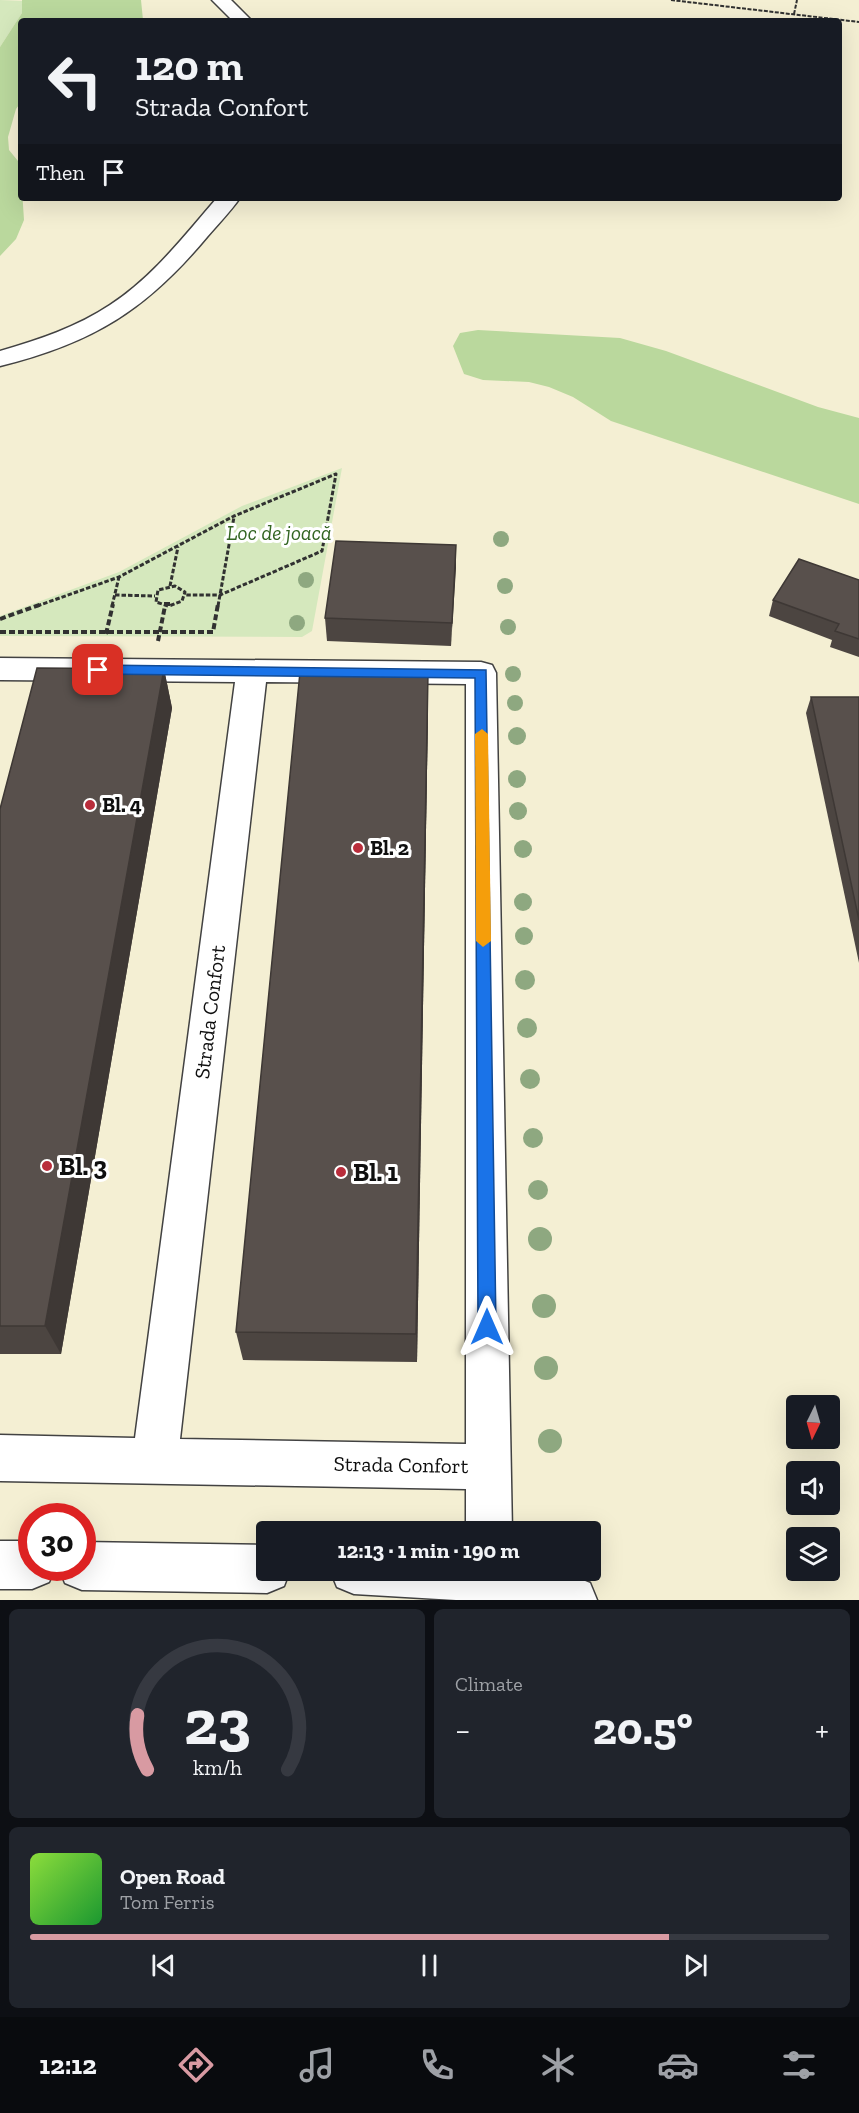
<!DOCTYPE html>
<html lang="en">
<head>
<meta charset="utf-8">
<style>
  :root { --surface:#171b24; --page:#20242c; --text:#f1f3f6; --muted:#9ea1a6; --line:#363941; --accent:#d89aa2 }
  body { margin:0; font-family:"Zilla Slab",serif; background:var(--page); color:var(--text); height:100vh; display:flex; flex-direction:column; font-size:22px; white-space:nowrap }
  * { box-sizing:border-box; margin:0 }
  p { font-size:20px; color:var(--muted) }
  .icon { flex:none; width:33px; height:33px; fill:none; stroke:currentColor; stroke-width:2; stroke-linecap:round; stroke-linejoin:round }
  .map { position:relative; height:1600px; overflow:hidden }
  .side { display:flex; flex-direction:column; gap:9px; padding:9px; background:#0d0f14; flex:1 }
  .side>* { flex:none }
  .banner { position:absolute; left:18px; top:18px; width:824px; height:183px; border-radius:6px; box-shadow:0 6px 24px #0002; background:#171b24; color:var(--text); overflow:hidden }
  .needle { width:39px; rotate:185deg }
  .tools { position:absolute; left:786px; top:1395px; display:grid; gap:12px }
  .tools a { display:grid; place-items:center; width:54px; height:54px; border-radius:6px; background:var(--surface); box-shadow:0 6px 24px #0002; font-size:30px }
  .speed { position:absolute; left:18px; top:1503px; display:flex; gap:12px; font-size:30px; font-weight:700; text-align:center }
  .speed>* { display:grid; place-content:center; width:78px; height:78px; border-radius:50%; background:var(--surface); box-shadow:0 6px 24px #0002; line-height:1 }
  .speed .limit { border:9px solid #d22; background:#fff; color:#111 }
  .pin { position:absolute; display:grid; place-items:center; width:51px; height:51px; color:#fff; margin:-26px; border-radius:12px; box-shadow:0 3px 9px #0006 }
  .me { position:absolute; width:66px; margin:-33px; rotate:0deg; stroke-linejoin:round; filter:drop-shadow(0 0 4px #0008) }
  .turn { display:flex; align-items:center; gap:21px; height:126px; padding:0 18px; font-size:27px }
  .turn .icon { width:78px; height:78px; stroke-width:2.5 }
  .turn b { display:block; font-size:42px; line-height:51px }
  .then { display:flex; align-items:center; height:57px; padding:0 18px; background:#0003; gap:12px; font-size:22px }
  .big { font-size:45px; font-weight:800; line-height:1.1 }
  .side .card { flex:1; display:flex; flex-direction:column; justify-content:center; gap:9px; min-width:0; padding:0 21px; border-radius:9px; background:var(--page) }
  .side .dial { align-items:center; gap:0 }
  .dial svg { height:156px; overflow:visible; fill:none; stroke:var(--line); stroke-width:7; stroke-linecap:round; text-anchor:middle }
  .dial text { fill:var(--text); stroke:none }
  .song { display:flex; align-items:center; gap:18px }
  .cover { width:72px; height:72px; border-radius:9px; background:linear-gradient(135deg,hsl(90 70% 55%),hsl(130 70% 35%)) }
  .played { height:6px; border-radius:3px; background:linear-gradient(90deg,var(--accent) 80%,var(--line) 80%) }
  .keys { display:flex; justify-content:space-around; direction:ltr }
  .heat { display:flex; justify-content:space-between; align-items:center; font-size:33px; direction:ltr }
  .side .tiles { flex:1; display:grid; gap:9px; grid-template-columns:1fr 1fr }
  .card:last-child { grid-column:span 2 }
  .trip { position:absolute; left:256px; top:1521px; width:345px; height:60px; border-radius:6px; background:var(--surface); box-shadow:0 6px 24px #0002; font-weight:800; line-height:60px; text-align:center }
  .tab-bar { display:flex; height:96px; justify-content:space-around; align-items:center; background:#090b0e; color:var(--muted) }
  .tab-bar .icon { width:42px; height:42px }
  .tab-bar .current { color:var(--accent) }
  .tab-bar b { font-size:27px; color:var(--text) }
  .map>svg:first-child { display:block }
  .farmland { fill:#f4efd3; fill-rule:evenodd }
  .green { fill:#d5e8bd }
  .forest { fill:#bad89d }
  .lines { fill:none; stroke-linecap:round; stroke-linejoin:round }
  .minor-casing { stroke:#424242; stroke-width:3 }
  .path-far2 { stroke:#313131; stroke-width:2; stroke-dasharray:4 1.5; stroke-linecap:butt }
  .path-far1 { stroke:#313131; stroke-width:3; stroke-dasharray:4.5 2; stroke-linecap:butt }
  .path { stroke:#313131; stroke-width:4; stroke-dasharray:6 3; stroke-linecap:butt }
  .minor { fill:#fff; fill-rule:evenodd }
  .tree { fill:#8ea880 }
  .wall { fill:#4c4541 }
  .shaded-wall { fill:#3e3835 }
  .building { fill:#58504c; stroke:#3e3835; stroke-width:1.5 }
  .route { fill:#1a73e8; stroke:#114b97; stroke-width:1.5 }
  .slow { fill:#f59e0b }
  .poi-dot { fill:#b92d3b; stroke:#fff; stroke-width:2 }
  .labels { text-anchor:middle; stroke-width:6; stroke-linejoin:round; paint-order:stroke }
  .park-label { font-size:21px; font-style:italic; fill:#336522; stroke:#fff }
  .poi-label { font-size:21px; font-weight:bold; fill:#0f0f0f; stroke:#fff; text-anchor:start }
  .street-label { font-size:21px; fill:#0f0f0f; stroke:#fff }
  .near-poi-label { font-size:26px; font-weight:bold; fill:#0f0f0f; stroke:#fff; text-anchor:start }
</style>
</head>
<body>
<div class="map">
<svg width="859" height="1600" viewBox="0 0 859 1600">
  <rect width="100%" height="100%" fill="#fefbf2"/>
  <!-- farmland -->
  <path class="farmland" d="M0,0H859V1600H0ZM21,21H838V198H21ZM796,1406H830V1438H796ZM796,1472H830V1504H796ZM32,1516H82V1568H32ZM267,1532H591V1570H267ZM796,1538H830V1570H796Z"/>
  <!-- green -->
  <g class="green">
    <path d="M0,0L23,1L22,13L0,47Z"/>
    <path d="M342,468L312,631L302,637L0,636V616L119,572L242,506Z"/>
  </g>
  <!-- forest -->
  <g class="forest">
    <path d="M22,0H141L143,20L21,21V102L16,109L8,137L9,150L18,161L21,174L24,220L16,239L0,256V47L22,13Z"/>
    <path d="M478,330L620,338L666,351L818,407L859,418V504L611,421L573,397L549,387L529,382L483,380L464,374L453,346L460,333Z"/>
  </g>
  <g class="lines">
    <defs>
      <g id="minor">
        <path d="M212,0H231L252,21H233Z"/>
        <path d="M217,198H240C230,212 218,224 207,237C146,310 93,343 0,366V351C38,340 77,327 110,305C153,277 184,236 217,198Z"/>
        <path d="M0,658L481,662L492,665L496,673L512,1532H466V1489L0,1481V1435L135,1438L235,682L0,680ZM266,682L466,684V1444L180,1439Z"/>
        <path d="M0,1541H32V1568H55L49,1582L32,1589H0Z"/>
        <path d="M82,1542L267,1545V1570H290L284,1586L267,1593L82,1590L65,1583L59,1568H82Z"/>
        <path d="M330,1570H546L573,1576L590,1583L597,1600H456L354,1594L337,1587Z"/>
      </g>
    </defs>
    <!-- minor casing -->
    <use href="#minor" class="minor-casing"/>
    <!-- path-far2 -->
    <g class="path-far2">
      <path d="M671,0L859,22"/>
      <path d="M794,14L797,0"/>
    </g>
    <!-- path-far1 -->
    <g class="path-far1">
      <path d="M170,586L178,547"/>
      <path d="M115,595L155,596"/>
      <path d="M37,606L119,577L234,516L336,474L322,551L220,595H185"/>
      <path d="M112,606L119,577"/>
      <path d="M168,606L156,602L158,590L175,586L185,592L182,601L169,606"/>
      <path d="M218,606L234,517"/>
    </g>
    <!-- path -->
    <g class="path">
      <path d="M164,604H173"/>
      <path d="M0,619L42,604"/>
      <path d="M0,632H213L218,604"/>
      <path d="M106,634L113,604"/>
      <path d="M158,641L165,606"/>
    </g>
    <!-- minor -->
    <use href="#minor" class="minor"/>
  </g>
  <!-- trees -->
  <g class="tree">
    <circle cx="501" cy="539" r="8"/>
    <circle cx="306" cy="580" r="8"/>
    <circle cx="505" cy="586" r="8"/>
    <circle cx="297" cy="623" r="8"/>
    <circle cx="508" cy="627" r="8"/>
    <circle cx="513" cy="674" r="8"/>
    <circle cx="515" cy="703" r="8"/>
    <circle cx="517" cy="736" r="9"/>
    <circle cx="517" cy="779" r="9"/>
    <circle cx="518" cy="811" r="9"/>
    <circle cx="523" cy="849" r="9"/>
    <circle cx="523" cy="902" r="9"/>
    <circle cx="524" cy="936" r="9"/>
    <circle cx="525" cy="980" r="10"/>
    <circle cx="527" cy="1028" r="10"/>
    <circle cx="530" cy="1079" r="10"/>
    <circle cx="533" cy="1138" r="10"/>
    <circle cx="538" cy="1190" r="10"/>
    <circle cx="540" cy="1239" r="12"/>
    <circle cx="544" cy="1306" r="12"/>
    <circle cx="546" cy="1368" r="12"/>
    <circle cx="550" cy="1441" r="12"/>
  </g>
  <!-- wall -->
  <g class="wall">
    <path d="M456,545L451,646L327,641L325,618Z"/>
    <path d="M859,580V657L830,647L832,640L769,616L773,600Z"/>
    <path d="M164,669L172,708L61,1354H0V809Z"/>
    <path d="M811,697H859V963L806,713Z"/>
    <path d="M428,712L417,1362L243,1360L236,1332Z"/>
  </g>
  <!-- shaded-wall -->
  <g class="shaded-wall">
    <path d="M456,545V568L451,646L452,623Z"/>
    <path d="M164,669L172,708L61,1354L45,1326Z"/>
    <path d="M428,673V712L417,1362L416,1334Z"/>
  </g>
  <!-- building -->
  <g class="building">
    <path d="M336,541L456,545L452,623L325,618Z"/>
    <path d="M799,559L859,580V639L835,631L839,624L773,600Z"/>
    <path d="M37,668L164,669L45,1326H0V809Z"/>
    <path d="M300,672L428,673L416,1334L236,1332Z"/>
    <path d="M811,697H859V920Z"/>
  </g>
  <!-- route -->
  <path class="route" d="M98,665L486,670L496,1327L493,1333L487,1336L481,1333L478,1327L475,678L98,674L92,670Z"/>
  <!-- slow -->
  <path class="slow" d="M482,729L488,734L491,941L483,947L476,941L475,734Z"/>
  <!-- markers -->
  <g class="poi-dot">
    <circle cx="90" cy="805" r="6"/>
    <circle cx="358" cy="848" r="6"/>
    <circle cx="47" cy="1166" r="6"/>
    <circle cx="341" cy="1172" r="6"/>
  </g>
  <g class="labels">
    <!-- park labels -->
    <g class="park-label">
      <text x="279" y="540">Loc de joacă</text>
    </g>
    <!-- poi labels -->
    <g class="poi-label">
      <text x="102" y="812">Bl. 4</text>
      <text x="370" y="855">Bl. 2</text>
    </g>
    <!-- street labels -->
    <g class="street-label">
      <text transform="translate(210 1012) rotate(-83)" y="7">Strada Confort</text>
      <text transform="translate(401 1465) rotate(1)" y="7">Strada Confort</text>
    </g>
    <!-- near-poi labels -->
    <g class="near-poi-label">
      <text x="59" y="1175">Bl. 3</text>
      <text x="353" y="1181">Bl. 1</text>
    </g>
  </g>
</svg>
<div class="tools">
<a><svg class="needle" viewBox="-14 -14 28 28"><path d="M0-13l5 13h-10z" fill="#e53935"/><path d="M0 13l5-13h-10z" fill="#9ea1a6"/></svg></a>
<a><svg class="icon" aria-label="sound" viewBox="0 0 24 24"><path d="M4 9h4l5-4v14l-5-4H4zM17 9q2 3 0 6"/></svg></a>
<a><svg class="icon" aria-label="layers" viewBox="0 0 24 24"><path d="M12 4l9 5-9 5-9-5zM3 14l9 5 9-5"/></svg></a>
</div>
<div class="speed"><div class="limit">30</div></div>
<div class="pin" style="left:98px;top:670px;background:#d93025"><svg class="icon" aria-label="arrive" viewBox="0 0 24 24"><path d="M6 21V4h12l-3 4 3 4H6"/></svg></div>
<svg class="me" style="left:487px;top:1327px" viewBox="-20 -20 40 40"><path d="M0-17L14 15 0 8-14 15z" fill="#1a73e8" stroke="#fff" stroke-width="4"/></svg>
<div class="trip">12:13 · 1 min · 190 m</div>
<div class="banner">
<div class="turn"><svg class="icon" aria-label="left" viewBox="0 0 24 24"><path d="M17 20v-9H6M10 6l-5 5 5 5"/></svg><div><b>120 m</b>Strada Confort</div></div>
<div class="then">Then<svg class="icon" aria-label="arrive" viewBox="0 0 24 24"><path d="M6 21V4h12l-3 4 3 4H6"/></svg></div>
</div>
</div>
<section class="side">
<div class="tiles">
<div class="card dial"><svg viewBox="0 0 100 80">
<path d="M14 69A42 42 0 1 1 86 69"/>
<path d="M14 69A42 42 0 0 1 9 41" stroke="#d89aa2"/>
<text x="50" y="56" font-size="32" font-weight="700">23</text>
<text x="50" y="72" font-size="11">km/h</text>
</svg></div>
<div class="card"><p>Climate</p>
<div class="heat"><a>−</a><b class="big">20.5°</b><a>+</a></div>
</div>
<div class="card">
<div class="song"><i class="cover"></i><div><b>Open Road</b><p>Tom Ferris</p></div></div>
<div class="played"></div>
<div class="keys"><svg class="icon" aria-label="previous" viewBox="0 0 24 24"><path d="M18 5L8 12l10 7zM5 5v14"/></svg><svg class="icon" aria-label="pause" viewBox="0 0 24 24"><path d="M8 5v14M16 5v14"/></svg><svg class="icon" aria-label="next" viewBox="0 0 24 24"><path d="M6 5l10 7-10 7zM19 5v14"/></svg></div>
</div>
</div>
</section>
<nav class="tab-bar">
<b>12:12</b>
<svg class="icon current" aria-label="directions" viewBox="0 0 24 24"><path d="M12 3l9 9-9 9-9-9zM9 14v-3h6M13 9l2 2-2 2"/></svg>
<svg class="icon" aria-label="music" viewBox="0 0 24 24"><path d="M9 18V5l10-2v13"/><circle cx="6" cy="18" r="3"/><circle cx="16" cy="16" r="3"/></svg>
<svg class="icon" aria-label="phone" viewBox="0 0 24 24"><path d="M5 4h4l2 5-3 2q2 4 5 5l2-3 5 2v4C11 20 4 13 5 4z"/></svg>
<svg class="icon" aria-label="climate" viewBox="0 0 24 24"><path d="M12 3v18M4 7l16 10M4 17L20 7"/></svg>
<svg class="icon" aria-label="car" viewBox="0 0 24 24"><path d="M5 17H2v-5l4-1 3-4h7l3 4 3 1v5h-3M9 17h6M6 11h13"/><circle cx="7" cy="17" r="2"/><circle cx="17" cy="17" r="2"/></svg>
<svg class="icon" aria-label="filters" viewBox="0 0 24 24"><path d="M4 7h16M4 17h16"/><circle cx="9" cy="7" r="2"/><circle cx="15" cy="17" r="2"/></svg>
</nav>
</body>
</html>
